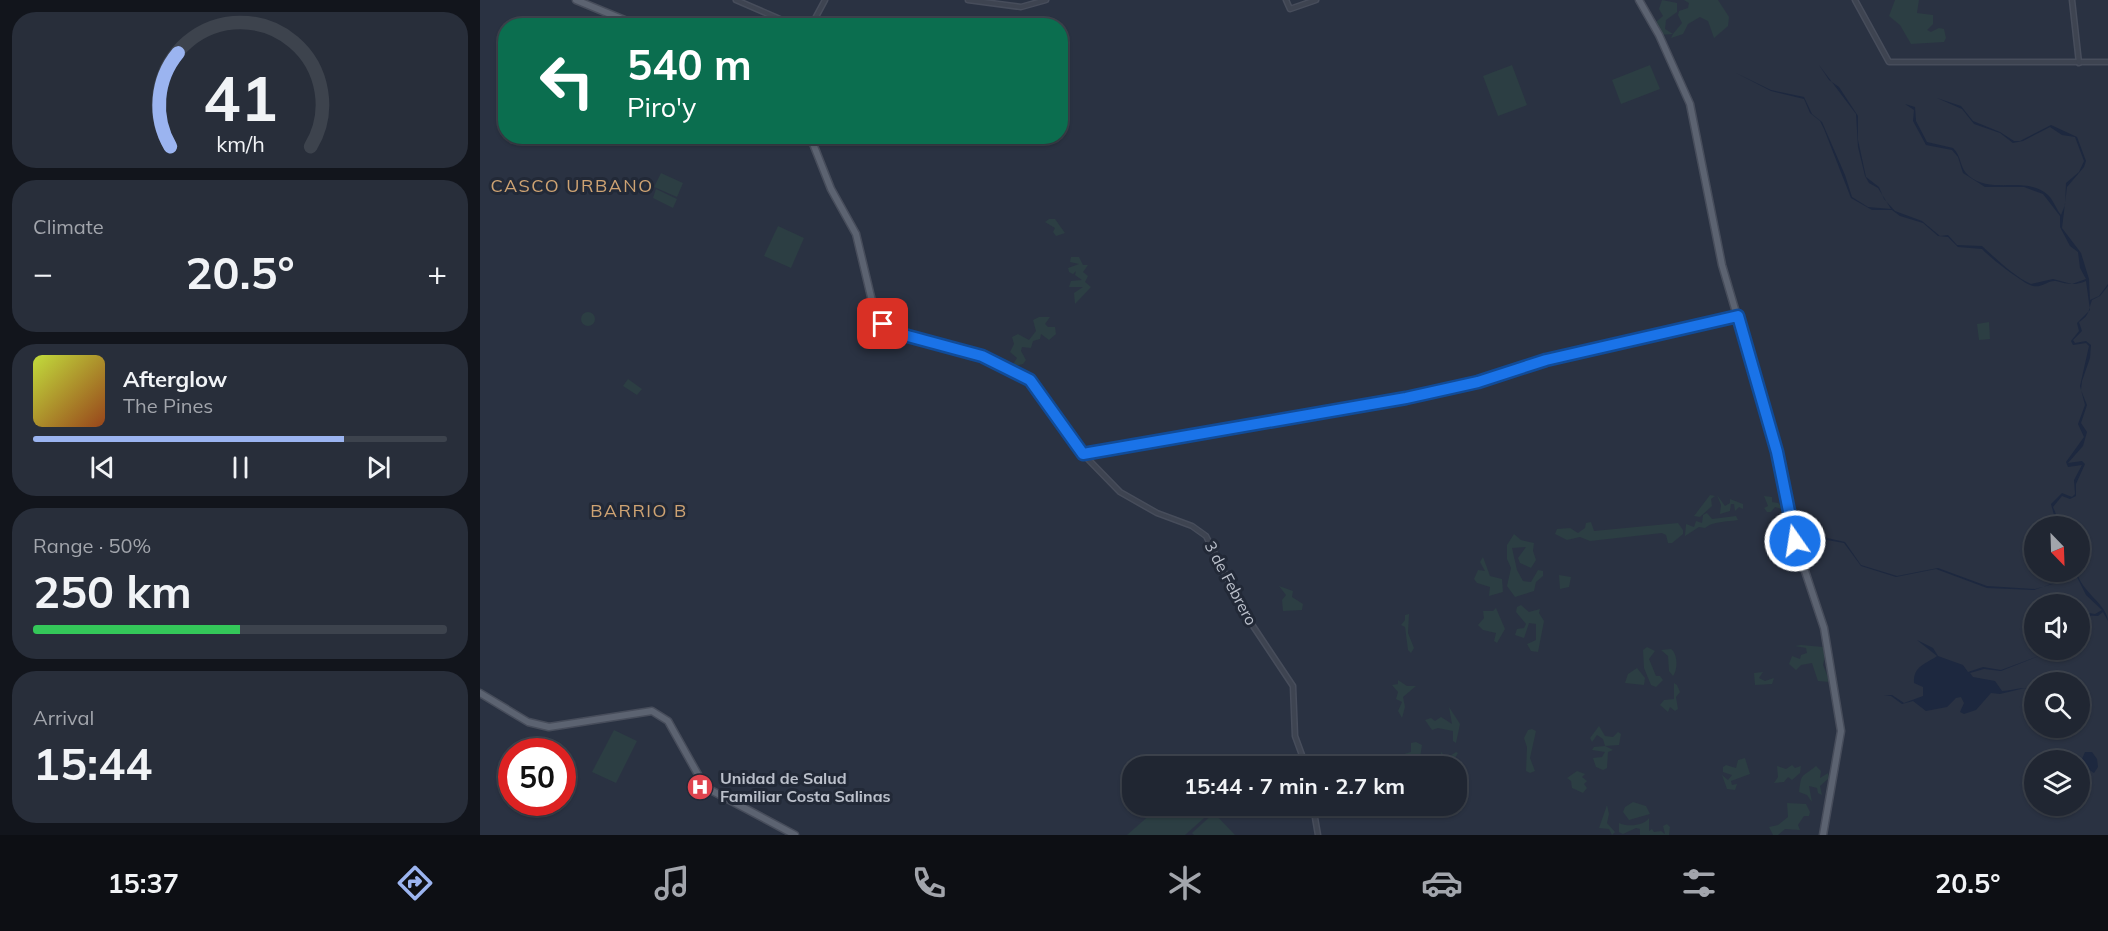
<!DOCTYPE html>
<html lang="en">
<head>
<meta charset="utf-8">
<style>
  :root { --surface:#202632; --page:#282e3a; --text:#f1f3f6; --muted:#a2a5ac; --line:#3d434d; --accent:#9bb4f0 }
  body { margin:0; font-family:Mulish,sans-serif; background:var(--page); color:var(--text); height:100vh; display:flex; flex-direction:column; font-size:22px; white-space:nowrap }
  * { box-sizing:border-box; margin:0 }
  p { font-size:20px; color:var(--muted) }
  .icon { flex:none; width:33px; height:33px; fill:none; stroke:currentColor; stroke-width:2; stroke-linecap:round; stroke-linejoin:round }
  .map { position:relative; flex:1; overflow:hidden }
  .sheet { display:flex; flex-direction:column; gap:12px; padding:12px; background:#12151c; width:480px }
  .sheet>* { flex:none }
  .banner { position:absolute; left:18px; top:18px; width:570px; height:126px; border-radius:24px; box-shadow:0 2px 4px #0004,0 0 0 2px var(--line); background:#0b6e4f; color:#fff; overflow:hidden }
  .needle { width:39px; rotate:157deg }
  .fabs { position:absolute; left:1544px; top:516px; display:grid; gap:12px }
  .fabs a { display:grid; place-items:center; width:66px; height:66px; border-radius:50%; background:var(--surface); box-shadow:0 2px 4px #0004,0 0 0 2px var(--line); font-size:30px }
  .speed { position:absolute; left:18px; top:738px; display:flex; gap:12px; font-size:30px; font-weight:700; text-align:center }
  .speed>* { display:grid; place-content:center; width:78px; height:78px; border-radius:50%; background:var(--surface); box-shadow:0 2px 4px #0004,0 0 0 2px var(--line); line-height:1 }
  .speed .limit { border:9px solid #d22; background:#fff; color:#111 }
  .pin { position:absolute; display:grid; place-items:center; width:51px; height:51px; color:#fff; margin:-26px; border-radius:12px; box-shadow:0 3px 9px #0006 }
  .me { position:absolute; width:66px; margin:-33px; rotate:347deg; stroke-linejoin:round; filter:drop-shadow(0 0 4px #0008) }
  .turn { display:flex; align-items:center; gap:21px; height:126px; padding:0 30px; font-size:27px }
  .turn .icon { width:78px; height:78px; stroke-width:2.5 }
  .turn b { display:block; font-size:42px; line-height:51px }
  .big { font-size:45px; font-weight:700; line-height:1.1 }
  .sheet .tile { flex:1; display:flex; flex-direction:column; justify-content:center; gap:9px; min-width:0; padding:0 21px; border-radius:24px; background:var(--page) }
  .sheet .dial { align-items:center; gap:0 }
  .dial svg { height:156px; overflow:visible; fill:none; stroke:var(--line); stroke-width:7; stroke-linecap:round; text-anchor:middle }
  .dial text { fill:var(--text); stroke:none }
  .song { display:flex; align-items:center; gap:18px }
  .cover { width:72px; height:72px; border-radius:9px; background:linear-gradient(135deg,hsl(70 70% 55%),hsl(20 70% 35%)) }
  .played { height:6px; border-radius:3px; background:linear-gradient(90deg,var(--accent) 75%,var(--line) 75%) }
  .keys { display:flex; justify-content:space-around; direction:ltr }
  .heat { display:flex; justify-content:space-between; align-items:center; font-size:33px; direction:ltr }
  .charge { height:9px; border-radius:4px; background:linear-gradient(90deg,#34c759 50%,var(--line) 0) }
  .trip { position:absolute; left:642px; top:756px; width:345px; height:60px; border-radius:24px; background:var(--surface); box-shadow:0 2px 4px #0004,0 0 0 2px var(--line); font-weight:700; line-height:60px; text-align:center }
  .tabs { display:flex; height:96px; justify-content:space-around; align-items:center; background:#0d0f14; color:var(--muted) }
  .tabs .icon { width:42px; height:42px }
  .tabs .selected { color:var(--accent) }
  .tabs b { font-size:27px; color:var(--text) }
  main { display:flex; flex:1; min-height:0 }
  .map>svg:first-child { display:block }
  .green { fill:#2c3e43 }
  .water { fill:#1d283f }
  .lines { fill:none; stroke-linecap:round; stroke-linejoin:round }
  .stream { stroke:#1d283f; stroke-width:1.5 }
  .minor-casing { stroke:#474d5b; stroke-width:7 }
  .major-casing { stroke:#474d5b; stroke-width:9 }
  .minor { stroke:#3e4451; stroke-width:4 }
  .major { stroke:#5c6371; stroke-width:6 }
  .route-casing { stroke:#114b97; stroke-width:15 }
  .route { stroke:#1a73e8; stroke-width:10 }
  .labels { text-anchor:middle; stroke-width:6; stroke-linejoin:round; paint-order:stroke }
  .street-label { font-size:16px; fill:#bbc0cb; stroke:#222937 }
  .poi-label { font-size:16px; font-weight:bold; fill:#bbc0cb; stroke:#222937; text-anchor:start }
  .neighbourhood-label { font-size:18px; letter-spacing:1.5px; fill:#cea373; stroke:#222937 }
</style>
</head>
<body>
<main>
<section class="sheet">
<div class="tile dial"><svg viewBox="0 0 100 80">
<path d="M14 69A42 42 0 1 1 86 69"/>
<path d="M14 69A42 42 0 0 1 18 21" stroke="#9bb4f0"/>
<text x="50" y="56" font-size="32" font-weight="700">41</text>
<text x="50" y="72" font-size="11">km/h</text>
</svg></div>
<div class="tile"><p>Climate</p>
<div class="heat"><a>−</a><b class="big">20.5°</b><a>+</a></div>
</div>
<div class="tile">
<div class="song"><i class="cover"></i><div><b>Afterglow</b><p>The Pines</p></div></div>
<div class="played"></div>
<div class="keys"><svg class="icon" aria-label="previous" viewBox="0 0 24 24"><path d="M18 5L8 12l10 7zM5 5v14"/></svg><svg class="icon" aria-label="pause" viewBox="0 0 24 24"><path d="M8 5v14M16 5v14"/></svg><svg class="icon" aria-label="next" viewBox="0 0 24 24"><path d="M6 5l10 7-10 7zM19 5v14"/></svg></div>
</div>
<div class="tile"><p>Range · 50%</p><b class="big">250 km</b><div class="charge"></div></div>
<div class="tile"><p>Arrival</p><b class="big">15:44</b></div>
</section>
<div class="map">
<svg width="1628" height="835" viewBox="0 0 1628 835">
  <rect width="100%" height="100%" fill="#2a3242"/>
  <!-- green -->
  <g class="green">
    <path d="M1182,0L1197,3V12L1186,20L1185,29L1193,34L1202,23L1198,15L1199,11L1208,8L1209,3L1204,0H1238L1249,17L1248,26L1234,38L1228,21L1220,17L1208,24L1203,34L1191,38L1193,34L1179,35L1176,22L1183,16L1179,9Z"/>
    <path d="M1415,0H1439L1437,13L1453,15V24L1447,30L1451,32L1459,28L1464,29L1466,38L1464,42L1431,44L1420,25L1409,16Z"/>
    <path d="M1032,65L1047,105L1018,116L1003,76Z"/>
    <path d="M1170,65L1180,89L1141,104L1132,80Z"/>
    <path d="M181,173L203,183L197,197L174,187Z"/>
    <path d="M176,189L197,199L193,208L173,198Z"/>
    <path d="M569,219H575L585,233L576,236L573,232L575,228L565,222Z"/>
    <path d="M298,226L324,238L311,268L284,256Z"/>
    <path d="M591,257H599L603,265H608L603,272L608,276L605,282L611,287L595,304L594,293L603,287H589L591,281L602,280L595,275L596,271L593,274L589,272L588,268L599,264L590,262Z"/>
    <circle cx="108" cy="319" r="7"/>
    <path d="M559,317H570L565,324L568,327H575L576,334L569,340L561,334L560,339L553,341L551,348L542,347L541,351L546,360L543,364L531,367L537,358L530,352L534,344L532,337L538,334L549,340L556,331L553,320Z"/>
    <path d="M1509,322L1510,339L1499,340L1497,324Z"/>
    <path d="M148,379L162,389L157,395L143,386Z"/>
    <path d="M1230,495L1235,496L1231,499L1232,506L1220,517L1214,516Z"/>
    <path d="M1237,495L1245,506L1250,503V499L1263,504V509L1259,507L1255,511L1254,504H1251L1250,511L1240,514L1241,505Z"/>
    <path d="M1284,496L1292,497V502L1298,503L1305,510L1295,507L1291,512H1287L1284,508L1288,506Z"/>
    <path d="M1227,513L1232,519L1256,516L1258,520C1247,522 1233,521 1225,528L1219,527L1205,536L1206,524L1214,527L1216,521L1222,523L1223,515Z"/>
    <path d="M1111,522L1114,531L1198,523L1203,530V534L1192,543H1188L1186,535L1182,533L1110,541L1100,537L1087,540L1075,534L1077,529L1090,528L1098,533L1105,528L1106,523Z"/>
    <path d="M1034,534L1041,540L1054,543L1053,551L1056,560L1051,568L1040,563L1038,558L1046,547L1032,548L1037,570L1043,581L1051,582L1058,570L1063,571V576L1056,582L1054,591L1035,597L1027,586L1031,568L1027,559V545Z"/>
    <path d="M1003,557L1010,576L1022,579L1023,592L1009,596L1010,587L997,583L994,579L998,570L1005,571L1000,562Z"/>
    <path d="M1079,575L1091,577L1089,587L1080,589Z"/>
    <path d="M799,586L813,591L812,597L823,604L822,610L803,611L802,600L806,595Z"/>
    <path d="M1041,605L1049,612L1060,609L1059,613L1064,621L1058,652L1051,651L1047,644L1056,640V624L1049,623L1044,638L1035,635L1037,629L1044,628L1046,624L1036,612L1037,607Z"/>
    <path d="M1016,608L1025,629L1017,643L1014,641L1016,633L1003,630L998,625L1004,618L1003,611H1013Z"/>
    <path d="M929,614L928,633L934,648L931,653L928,650L925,627L921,625L925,620V615Z"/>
    <path d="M1321,645L1343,647L1345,656L1343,665L1350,682L1338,681L1332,663L1321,665L1316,670L1309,664L1312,656L1320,659L1321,655L1327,653L1326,648L1315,646Z"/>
    <path d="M1167,647L1175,651L1169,659L1176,676H1180L1183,680L1176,687L1171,685L1164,668L1163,650Z"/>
    <path d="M1191,649C1198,654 1198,670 1193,676L1189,671L1188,656L1181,650Z"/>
    <path d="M1157,668L1165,678L1164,685L1145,683L1148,674Z"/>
    <path d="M1283,672L1279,678L1285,681L1294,678L1292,684L1275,685L1274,673Z"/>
    <path d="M918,680L927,686H936L923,697L925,707L922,718L918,711L922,702L916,699L918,692L912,685L918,684Z"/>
    <path d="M1194,683L1197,685L1200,692L1196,697L1198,709L1195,711L1190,707L1188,712L1180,705L1184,700L1194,699Z"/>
    <path d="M969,707L980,724L976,743L973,741V731L958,728L952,730L945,720L951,718L955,721L961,717L972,724Z"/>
    <path d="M1119,726L1125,736L1133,737L1138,732L1141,734L1139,745L1125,746L1133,750L1128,752L1127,768L1123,770L1116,767L1113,758L1122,757L1125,752L1112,750L1114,747L1125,746L1123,739L1117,735L1112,742L1110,738Z"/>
    <path d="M1052,729L1056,731L1050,758L1055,771L1050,773L1046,771L1047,747L1044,738L1048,730Z"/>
    <path d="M134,730L157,741L136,783L112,772Z"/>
    <path d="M936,742L942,745L940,758H932L937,766H929L930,760L924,754L931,752V743Z"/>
    <path d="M961,752L967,758L976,752L978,753L973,761L975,766H961L959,764L953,766L948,757L956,763L961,762Z"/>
    <path d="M1265,758L1270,774L1251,781L1252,785L1257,784L1255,790L1247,789L1242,775L1248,780L1252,775L1243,772V767L1246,765L1256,768L1258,760Z"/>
    <path d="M1312,765L1315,768L1321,766L1320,773L1312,780L1308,777L1304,782L1294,783L1298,777L1297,766L1306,769Z"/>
    <path d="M1336,766L1341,771L1340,778L1348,773L1349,778L1340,786L1342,795L1338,793L1337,788L1329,786L1332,802L1327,795L1319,792C1322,772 1320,779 1336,766Z"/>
    <path d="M1097,771L1105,774L1102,777L1107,781L1104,784L1107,788L1103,793L1092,788L1091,781L1087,778Z"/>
    <path d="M1153,802L1166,806L1170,814L1149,820L1143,812L1145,807Z"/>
    <path d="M1307,803L1326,804L1330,812L1329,816H1324L1318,825L1320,830L1305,829L1298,835H1293L1289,827L1298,825L1308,817Z"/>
    <path d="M1127,805L1129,814L1127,823L1135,832L1132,835L1129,829L1119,828Z"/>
    <path d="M680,806H730L733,810L705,835H647Z"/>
    <path d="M734,813L755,835H714L712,833Z"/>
    <path d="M1169,818V831L1172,829L1174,832L1181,831L1185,834L1183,826L1187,824L1190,827L1189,835H1160V829L1156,828L1143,834L1139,832V823C1147,827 1164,826 1169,818Z"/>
  </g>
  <!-- water -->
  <g class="water">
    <path d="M1339,65L1349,80L1359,87L1378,116V140L1386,177L1399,187L1404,199L1415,211L1442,221L1460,236L1468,235L1477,245L1502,246C1514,257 1536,278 1551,284L1573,279L1592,284L1606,279L1600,268L1598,252L1590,246L1580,227V216L1563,194L1544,187H1505L1483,173L1478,157L1472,150L1446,145L1433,121L1434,110L1425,104L1435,107L1436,121L1447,142L1473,148C1482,156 1479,168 1489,176C1512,195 1545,175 1568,195C1574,201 1576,209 1581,215L1585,205L1586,183L1599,172L1604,161L1595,137L1582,135L1570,127L1543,141L1533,143L1520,133L1494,124L1482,109L1457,98L1481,106L1493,121L1520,132L1534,141H1540L1571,125L1597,137L1606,161L1604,167L1587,187L1582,228L1601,253L1609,279L1610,300L1619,296L1628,284V286L1620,296L1612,300C1608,311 1610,315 1599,322L1602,331L1593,340L1595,343L1606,341L1611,345L1610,358L1602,381L1601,390L1607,405L1601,423L1607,432L1603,446L1588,463L1602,461L1605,464L1596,484V496L1590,499L1582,496L1573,507L1581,526H1577L1571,504L1582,493L1592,497L1595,494L1594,480L1602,465L1588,467L1586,462L1604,437L1598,424L1605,405L1600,386L1609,346L1606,343L1593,345L1591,341L1599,331L1597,323L1610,310L1606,281C1594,286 1588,284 1576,281C1568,280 1562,288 1553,286C1545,285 1508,256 1502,249L1478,247L1468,237L1458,236L1443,223L1420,216L1412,210H1392L1371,198L1344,129L1340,121L1330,113L1324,99L1291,91L1256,73L1291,90L1324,97L1332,114L1342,122L1365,175L1372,197L1388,207L1411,209L1398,188L1389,183L1385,176L1378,147L1376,114Z"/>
    <path d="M1325,533L1365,542L1381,565L1417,576L1458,568L1507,586L1555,589L1580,582L1597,572C1601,592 1627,604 1628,621L1623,612L1618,616L1599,615L1603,612L1615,614L1622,610L1606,595L1596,575L1554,590L1507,588L1456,569L1416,577L1381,566L1364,543L1336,538Z"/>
    <path d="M1437,640L1453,648L1458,656L1483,665L1488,672L1503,667L1521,670L1567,653L1521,671L1504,669L1490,673L1493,677L1515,681L1522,691C1533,691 1543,685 1554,690V692L1545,688L1520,694L1511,693L1496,710L1484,714L1480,712L1484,703L1481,697L1476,698L1467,707L1446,711L1433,701L1422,704L1411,696L1404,695H1412L1424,703L1443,696V687L1434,683C1433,666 1446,664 1457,656Z"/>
    <path d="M1605,752H1612L1617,759L1618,767L1614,773L1605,767L1602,759Z"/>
  </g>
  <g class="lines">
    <!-- stream -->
    <path class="stream" d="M1564,653L1570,650"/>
    <defs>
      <g id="minor">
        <path d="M256,0L316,26"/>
        <path d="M488,0L541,7L566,0"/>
        <path d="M806,0L810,9L836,0"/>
        <path d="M1375,0L1409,62H1628"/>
        <path d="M1592,0L1599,63"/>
        <path d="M331,26L345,0"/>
        <path d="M603,454L640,492L677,513L712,526L726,536L767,617L813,686L815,736L826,766"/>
        <path d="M833,806L838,835"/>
      </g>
      <g id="major">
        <path d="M96,0L159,26"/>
        <path d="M1159,0L1179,35L1210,104L1242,265L1296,448L1315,541L1344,628L1361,731L1343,835"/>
        <path d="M330,136L351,189L376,234L392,301L403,324L425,335L502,356L550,380L603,454L926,398L998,382L1066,360L1258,316"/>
        <path d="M0,693L48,722L69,727L172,711L188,721L225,787L315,835"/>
      </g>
    </defs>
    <!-- minor casing -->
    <use href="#minor" class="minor-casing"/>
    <!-- major casing -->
    <use href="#major" class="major-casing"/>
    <!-- minor -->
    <use href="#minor" class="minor"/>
    <!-- major -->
    <use href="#major" class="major"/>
  </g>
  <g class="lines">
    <defs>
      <path id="route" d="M403,324L424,335L502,356L550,380L603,454L926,398L998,382L1066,360L1258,316L1297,452L1315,541"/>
    </defs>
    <!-- route casing -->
    <use href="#route" class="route-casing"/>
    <!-- route -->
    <use href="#route" class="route"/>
  </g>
  <!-- icons -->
  <defs>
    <symbol id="hospital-disc" viewBox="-11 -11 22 22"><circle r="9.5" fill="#e0444e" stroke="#222937"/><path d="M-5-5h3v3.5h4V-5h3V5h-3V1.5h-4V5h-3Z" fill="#fff"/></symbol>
  </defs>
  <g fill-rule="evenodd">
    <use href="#hospital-disc" x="205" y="772" width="30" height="30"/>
  </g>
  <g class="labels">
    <!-- street labels -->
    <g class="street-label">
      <text transform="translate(751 583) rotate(62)" y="6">3 de Febrero</text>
    </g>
    <!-- poi labels -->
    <g class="poi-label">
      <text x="240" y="784">Unidad de Salud<tspan x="240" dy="18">Familiar Costa Salinas</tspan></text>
    </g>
    <!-- neighbourhood labels -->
    <g class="neighbourhood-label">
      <text x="92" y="192">CASCO URBANO</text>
      <text x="159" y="517">BARRIO B</text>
    </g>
  </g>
</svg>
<div class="fabs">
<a><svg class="needle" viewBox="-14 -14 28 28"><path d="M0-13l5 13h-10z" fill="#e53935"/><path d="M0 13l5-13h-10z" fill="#a2a5ac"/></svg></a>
<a><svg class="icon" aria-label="sound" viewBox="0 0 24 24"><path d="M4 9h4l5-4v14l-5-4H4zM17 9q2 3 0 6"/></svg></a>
<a><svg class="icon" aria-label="search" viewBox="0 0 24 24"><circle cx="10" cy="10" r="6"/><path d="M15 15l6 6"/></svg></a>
<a><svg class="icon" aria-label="layers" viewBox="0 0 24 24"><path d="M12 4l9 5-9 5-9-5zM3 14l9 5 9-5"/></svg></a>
</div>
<div class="speed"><div class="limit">50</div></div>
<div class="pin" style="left:403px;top:324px;background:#d93025"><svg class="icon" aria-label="arrive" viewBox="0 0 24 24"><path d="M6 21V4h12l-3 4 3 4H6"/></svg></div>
<svg class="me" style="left:1315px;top:541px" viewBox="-20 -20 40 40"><circle r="17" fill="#1a73e8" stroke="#fff" stroke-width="3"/><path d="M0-11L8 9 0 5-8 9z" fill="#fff"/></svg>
<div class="trip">15:44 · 7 min · 2.7 km</div>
<div class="banner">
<div class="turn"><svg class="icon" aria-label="left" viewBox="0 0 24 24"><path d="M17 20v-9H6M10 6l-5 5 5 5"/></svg><div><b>540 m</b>Piro'y</div></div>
</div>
</div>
</main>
<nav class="tabs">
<b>15:37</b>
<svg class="icon selected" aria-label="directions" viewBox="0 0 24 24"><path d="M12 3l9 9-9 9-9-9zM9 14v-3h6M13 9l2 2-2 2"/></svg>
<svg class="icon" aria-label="music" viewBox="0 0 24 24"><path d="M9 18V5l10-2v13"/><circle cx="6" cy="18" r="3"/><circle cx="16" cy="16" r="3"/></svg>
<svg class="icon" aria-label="phone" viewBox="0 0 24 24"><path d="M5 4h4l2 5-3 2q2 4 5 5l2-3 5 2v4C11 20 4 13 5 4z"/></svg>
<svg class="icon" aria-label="climate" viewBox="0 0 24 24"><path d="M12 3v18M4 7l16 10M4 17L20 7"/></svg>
<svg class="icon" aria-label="car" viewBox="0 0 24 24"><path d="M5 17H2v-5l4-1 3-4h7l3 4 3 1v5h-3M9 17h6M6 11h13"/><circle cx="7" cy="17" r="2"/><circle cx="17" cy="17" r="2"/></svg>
<svg class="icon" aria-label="filters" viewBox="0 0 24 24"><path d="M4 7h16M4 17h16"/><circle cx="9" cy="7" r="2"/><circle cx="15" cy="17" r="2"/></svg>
<b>20.5°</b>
</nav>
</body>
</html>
